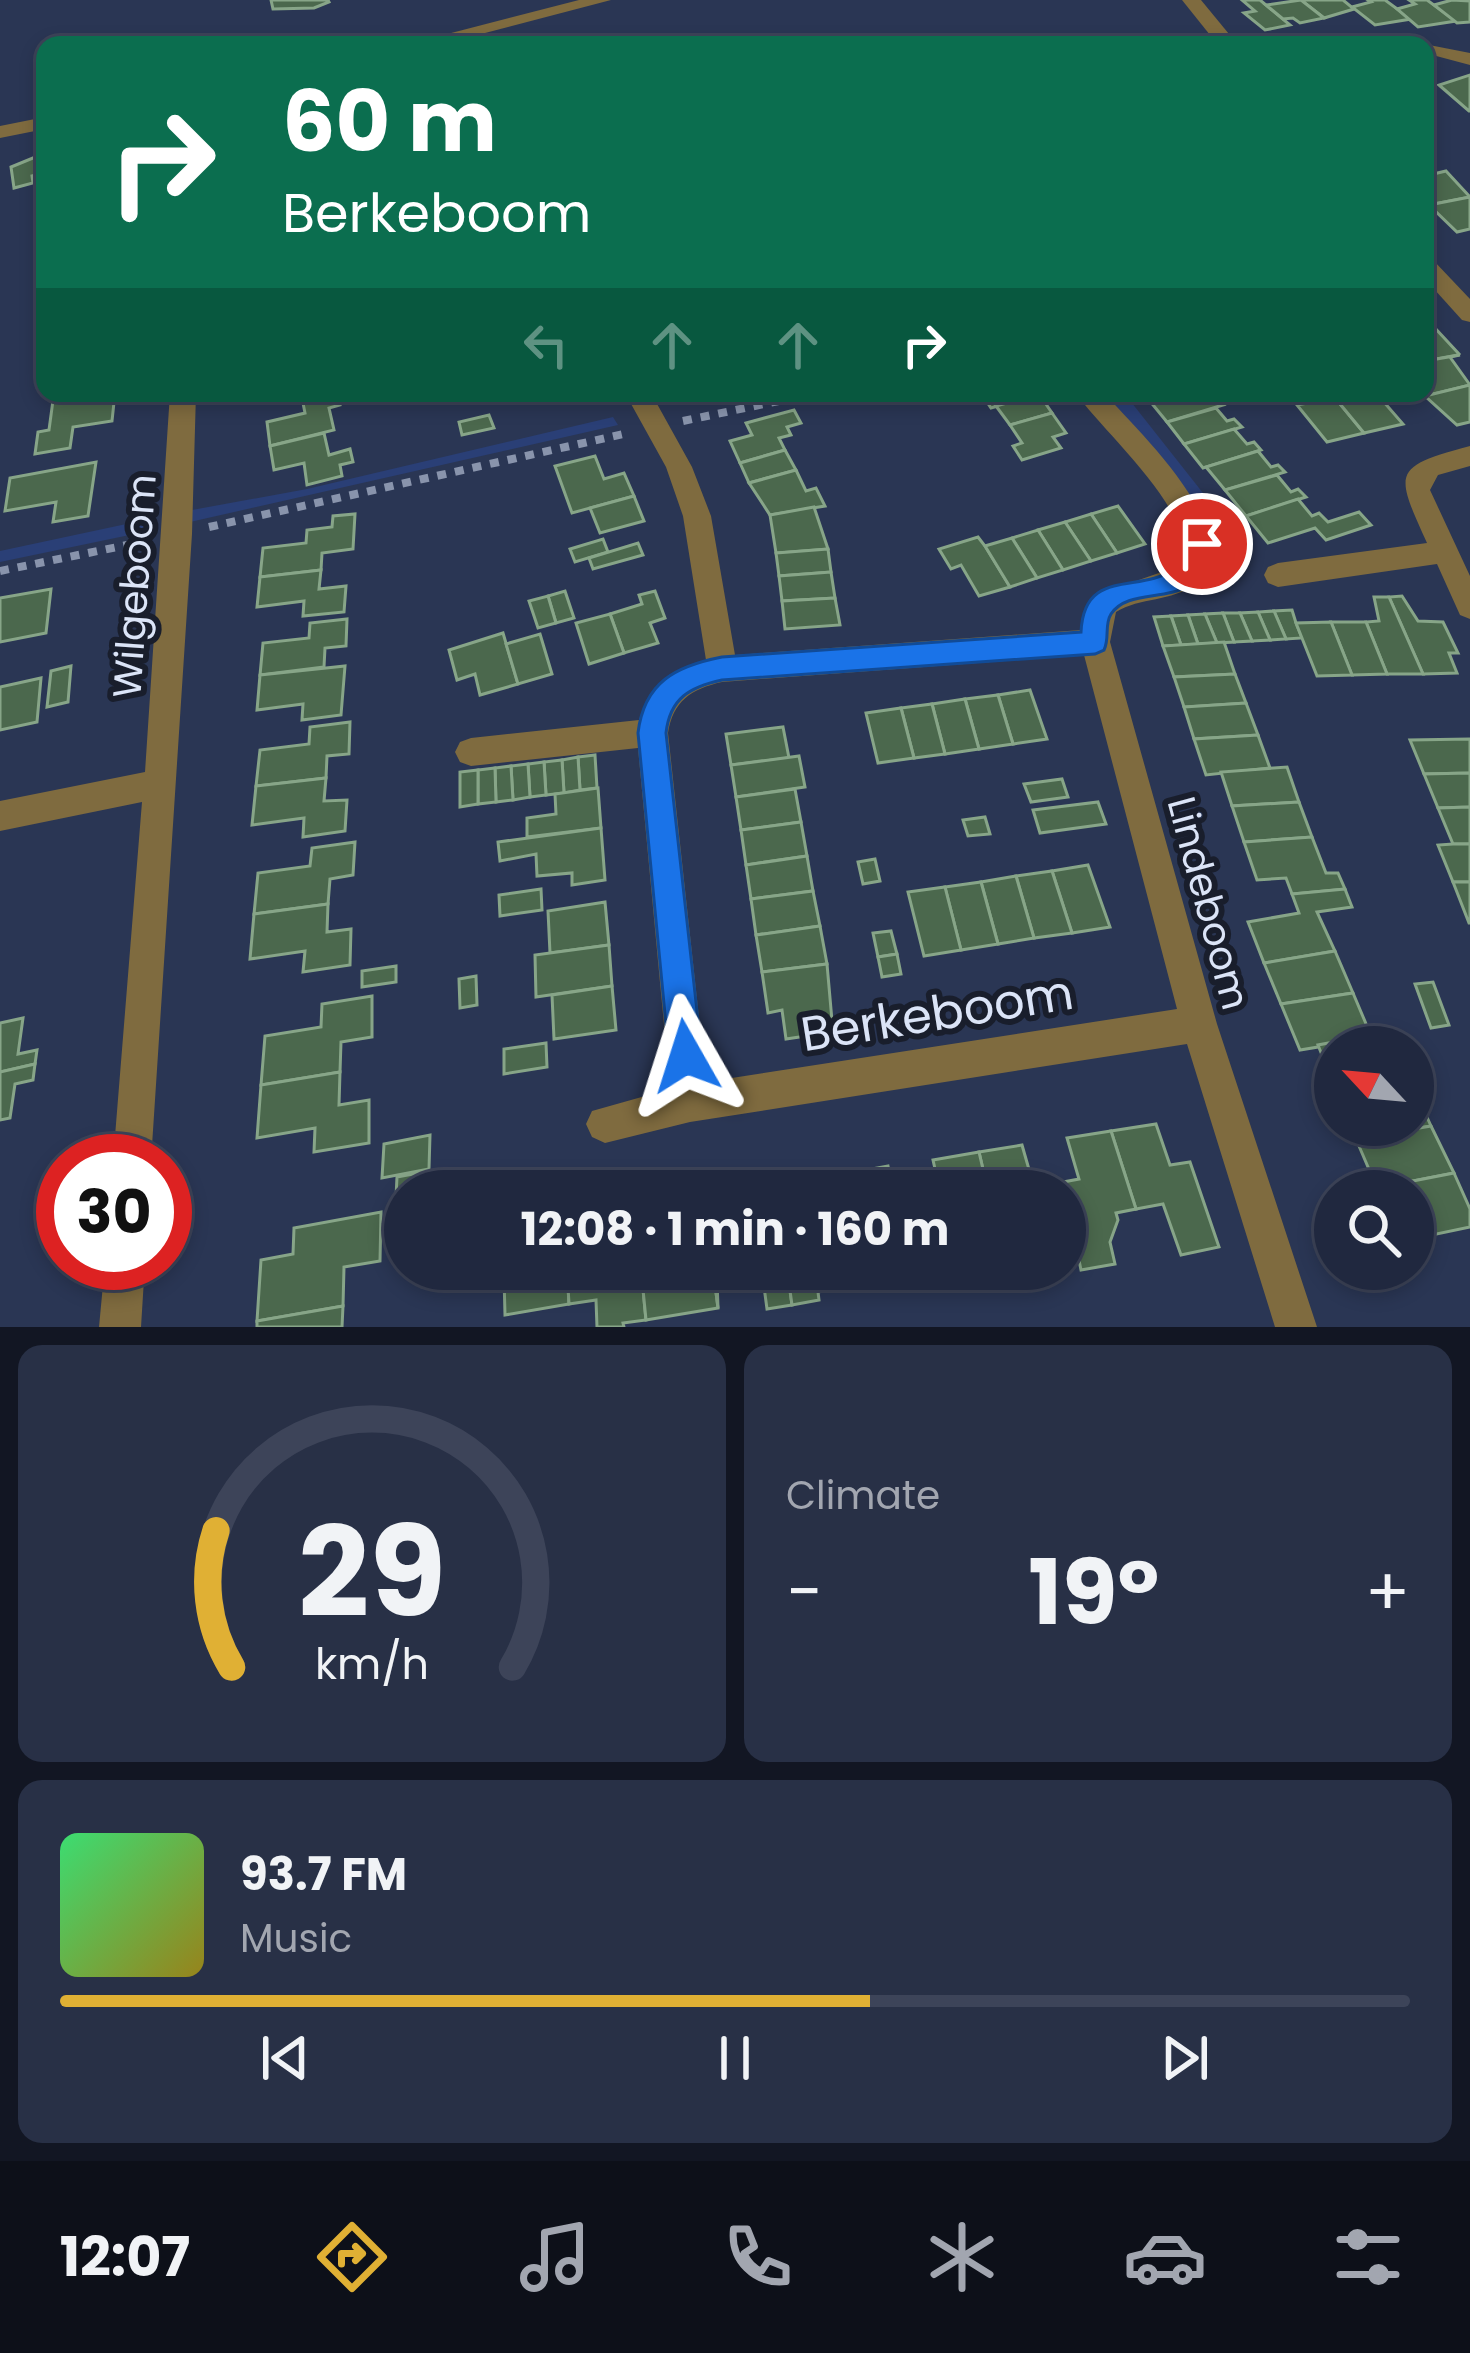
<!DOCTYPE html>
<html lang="en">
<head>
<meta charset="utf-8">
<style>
  :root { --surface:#20283f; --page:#283046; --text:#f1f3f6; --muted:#a2a6b0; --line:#3d4459; --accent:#e0b034 }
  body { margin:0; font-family:Poppins,sans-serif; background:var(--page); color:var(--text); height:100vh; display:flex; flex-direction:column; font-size:45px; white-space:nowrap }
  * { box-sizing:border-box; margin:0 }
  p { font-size:39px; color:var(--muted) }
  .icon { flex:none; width:66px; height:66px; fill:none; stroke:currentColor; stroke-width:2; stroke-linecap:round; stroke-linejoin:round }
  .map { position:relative; height:1327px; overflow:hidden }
  .panel { display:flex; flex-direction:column; gap:18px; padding:18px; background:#121623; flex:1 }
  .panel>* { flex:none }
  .top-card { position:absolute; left:36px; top:36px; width:1398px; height:366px; border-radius:24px; box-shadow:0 6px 18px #0003,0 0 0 3px var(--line); background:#0b6e4f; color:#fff; overflow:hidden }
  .needle { width:78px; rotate:296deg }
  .tools { position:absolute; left:1314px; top:1026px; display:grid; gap:24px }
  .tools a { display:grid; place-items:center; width:120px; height:120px; border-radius:50%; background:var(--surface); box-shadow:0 6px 18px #0003,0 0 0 3px var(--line); font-size:60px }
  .speed { position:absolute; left:36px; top:1134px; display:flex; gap:24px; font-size:60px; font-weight:700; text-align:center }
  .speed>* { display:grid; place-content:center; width:156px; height:156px; border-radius:50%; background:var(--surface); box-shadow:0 6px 18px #0003,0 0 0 3px var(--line); line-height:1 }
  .speed .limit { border:18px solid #d22; background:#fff; color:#111 }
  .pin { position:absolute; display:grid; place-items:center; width:102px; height:102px; color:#fff; margin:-51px; border:6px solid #fff; border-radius:50%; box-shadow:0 3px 12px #0007 }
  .me { position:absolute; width:132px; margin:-66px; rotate:354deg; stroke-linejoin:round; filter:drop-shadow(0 0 9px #0008) }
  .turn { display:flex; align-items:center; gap:42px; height:252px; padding:0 48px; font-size:54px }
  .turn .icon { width:156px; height:156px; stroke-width:2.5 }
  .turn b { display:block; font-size:84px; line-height:102px }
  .lanes { display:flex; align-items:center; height:114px; padding:0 48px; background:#0003; justify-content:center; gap:60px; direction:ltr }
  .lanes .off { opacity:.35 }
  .big { font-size:90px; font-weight:700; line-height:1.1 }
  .panel .tile { flex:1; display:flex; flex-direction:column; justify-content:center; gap:18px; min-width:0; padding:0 42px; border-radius:24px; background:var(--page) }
  .panel .dial { align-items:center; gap:0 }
  .dial svg { height:312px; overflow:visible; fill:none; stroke:var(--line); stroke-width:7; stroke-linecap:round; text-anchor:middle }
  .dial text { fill:var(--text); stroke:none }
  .song { display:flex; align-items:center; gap:36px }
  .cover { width:144px; height:144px; border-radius:18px; background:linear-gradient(135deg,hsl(140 70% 55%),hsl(50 70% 35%)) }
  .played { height:12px; border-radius:6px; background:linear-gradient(90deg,var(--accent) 60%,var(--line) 60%) }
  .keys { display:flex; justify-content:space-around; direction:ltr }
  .heat { display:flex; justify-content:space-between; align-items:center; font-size:66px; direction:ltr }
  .panel .tiles { flex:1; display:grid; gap:18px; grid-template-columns:1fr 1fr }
  .tile:last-child { grid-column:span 2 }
  .trip { position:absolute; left:384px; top:1170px; width:702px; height:120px; border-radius:60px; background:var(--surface); box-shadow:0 6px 18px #0003,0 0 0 3px var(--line); font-weight:700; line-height:120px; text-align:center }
  .tabs { display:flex; height:192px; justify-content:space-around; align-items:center; background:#0d1019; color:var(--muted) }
  .tabs .icon { width:84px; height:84px }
  .tabs .current { color:var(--accent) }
  .tabs b { font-size:54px; color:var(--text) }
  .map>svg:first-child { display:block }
  .green { fill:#2a3f76 }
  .building { fill:#4b684d; stroke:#87a588; stroke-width:3 }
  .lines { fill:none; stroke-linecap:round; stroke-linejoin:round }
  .path { stroke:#8994ac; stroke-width:8; stroke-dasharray:9 9; stroke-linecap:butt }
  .street { fill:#7f6b3f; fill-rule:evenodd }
  .route { fill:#1a73e8; stroke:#114b97; stroke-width:3 }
  .labels { text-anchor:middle; stroke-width:12; stroke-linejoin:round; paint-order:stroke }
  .street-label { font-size:39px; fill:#dbe4f7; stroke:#191e2c }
  .near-street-label { font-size:48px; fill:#dbe4f7; stroke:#191e2c }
</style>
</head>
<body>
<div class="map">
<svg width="1470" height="1327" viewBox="0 0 1470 1327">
  <rect width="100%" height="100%" fill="#2a3654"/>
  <!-- green -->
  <g class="green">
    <path d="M1102,393H1124L1214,507L1197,505Z"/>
    <path d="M613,417L618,425L190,522L192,510L307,489Z"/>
    <path d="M145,520L144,532L0,562V551Z"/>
  </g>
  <!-- building -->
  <g class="building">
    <path d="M271,0H328L329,2L314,8L273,9Z"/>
    <path d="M1242,0H1260L1290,25L1265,30L1244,13L1255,11Z"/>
    <path d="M1301,0H1343L1354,9L1324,18Z"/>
    <path d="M1301,0L1324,18L1300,23L1293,18L1283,19L1266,5Z"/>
    <path d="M1368,0H1385L1411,19L1375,25L1352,7L1371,2Z"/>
    <path d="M1409,0H1427L1456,21L1418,27L1397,9L1415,4Z"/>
    <path d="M1452,0L1470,1V22L1457,23L1434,5Z"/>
    <path d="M1470,75V111H1469L1439,85Z"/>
    <path d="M45,153V173L32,176L33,183L14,188L11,167Z"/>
    <path d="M1446,171L1470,197L1429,205L1425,201V176Z"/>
    <path d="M1470,197V229L1457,232L1429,205Z"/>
    <path d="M1434,327L1459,354L1458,355L1425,361V329Z"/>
    <path d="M1460,355L1450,357L1470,385L1425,396V361Z"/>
    <path d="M1470,385V422L1457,425L1425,396Z"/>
    <path d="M54,393H115L112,421L73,427L70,448L35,454L38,432L49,430Z"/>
    <path d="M301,393L338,394L340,405L329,408L334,430L270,446L267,422L305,413Z"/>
    <path d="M981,393H1038L1039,394L991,408Z"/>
    <path d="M1172,393H1203L1223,405L1167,422L1149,400Z"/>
    <path d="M1331,393L1364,433L1327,442L1297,405L1313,402L1309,397Z"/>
    <path d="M1331,393H1376L1403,424L1364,433Z"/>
    <path d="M1039,394L1052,413L1010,425L996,406Z"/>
    <path d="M1216,408L1227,421L1234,419L1242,427L1184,444L1167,422Z"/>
    <path d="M794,410L801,423L787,427L791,435L779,438L785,450L740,463L730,441L752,435L746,423Z"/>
    <path d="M1052,413L1066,433L1053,437L1061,448L1022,460L1013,446L1022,443L1010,425Z"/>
    <path d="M489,415L494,428L462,435L459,422Z"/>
    <path d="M1234,429L1247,444L1254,442L1261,450L1203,468L1184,444Z"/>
    <path d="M324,433L329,455L350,449L353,462L340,465L342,476L307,485L304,463L274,470L270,446Z"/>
    <path d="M785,450L796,470L749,483L740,463Z"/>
    <path d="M1258,451L1271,467L1278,465L1285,472L1225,490L1206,467Z"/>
    <path d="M595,456L604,479L624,473L634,496L572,513L555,466Z"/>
    <path d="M96,462L88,516L53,522L56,502L5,511L10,478Z"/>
    <path d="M796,470L806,491L816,488L825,506L770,515L749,483Z"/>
    <path d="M1277,475L1291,492L1298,489L1306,497L1246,516L1225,490Z"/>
    <path d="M634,496L644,521L600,533L590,508Z"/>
    <path d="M1298,499L1312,516L1319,513L1328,522L1359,512L1371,525L1326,540L1315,528L1268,543L1246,516Z"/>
    <path d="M1118,506L1145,544L1117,553L1091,514Z"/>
    <path d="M814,507L828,549L776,553L770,515Z"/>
    <path d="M355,514L353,549L322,553L321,570L260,577L263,548L306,543L307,530L332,527L333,516Z"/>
    <path d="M1091,514L1117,553L1091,561L1065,522Z"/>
    <path d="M1065,522L1091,561L1063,570L1038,530Z"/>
    <path d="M1038,530L1063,570L1037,578L1012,538Z"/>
    <path d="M978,537L985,546L1010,587L979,596L961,565L951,569L939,549Z"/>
    <path d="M1012,538L1037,578L1010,587L985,546Z"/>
    <path d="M603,539L608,552L575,562L570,549Z"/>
    <path d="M638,543L643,555L593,569L589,558Z"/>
    <path d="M828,549L831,572L779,576L776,553Z"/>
    <path d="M321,570L319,589L346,586L344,612L303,616L304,601L257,607L260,577Z"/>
    <path d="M831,572L835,598L782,601L779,576Z"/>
    <path d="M51,589L46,633L0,642V598Z"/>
    <path d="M565,591L574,618L556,623L548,596Z"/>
    <path d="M655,591L665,618L650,623L658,643L624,653L610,614L642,604L639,595Z"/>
    <path d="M548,596L556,623L538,628L529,601Z"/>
    <path d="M1402,596L1418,621L1443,622L1458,653H1449L1457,673L1423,674L1389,597Z"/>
    <path d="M1374,597H1389L1423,674H1387L1366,622L1379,621Z"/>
    <path d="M835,598L840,625L785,629L782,601Z"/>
    <path d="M1292,610L1296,623L1302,638L1286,639L1274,611Z"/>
    <path d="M1274,611L1286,639L1270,640L1258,612Z"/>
    <path d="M1258,612L1270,640L1252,641L1240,613Z"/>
    <path d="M1223,613H1240L1252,641L1234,642Z"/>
    <path d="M1223,613L1234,642L1217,643L1205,614Z"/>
    <path d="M610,614L624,653L589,664L576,623Z"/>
    <path d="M1205,614L1217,643L1198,644L1188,615Z"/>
    <path d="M1188,615L1198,644L1181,645L1171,616Z"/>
    <path d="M1171,616L1181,645L1163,646L1154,617Z"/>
    <path d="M347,619L346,646L325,648L324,667L260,675L263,643L309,638L310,623Z"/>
    <path d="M1331,622H1366L1387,674L1352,675Z"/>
    <path d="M1331,622L1352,675L1317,676L1296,623Z"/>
    <path d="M503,633L518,684L480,695L475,674L457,680L449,650Z"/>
    <path d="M540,634L552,674L518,684L506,644Z"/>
    <path d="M1224,642L1235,674L1174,677L1163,646Z"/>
    <path d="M71,666L68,702L47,707L51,671Z"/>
    <path d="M345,666L341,715L302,720L303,704L257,710L260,675Z"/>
    <path d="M1235,674L1246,703L1184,707L1174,677Z"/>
    <path d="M41,678L37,722L0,730V687Z"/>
    <path d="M1030,690L1047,739L1013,744L998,695Z"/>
    <path d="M998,695L1013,744L979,749L965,699Z"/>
    <path d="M965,699L979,749L945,754L932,704Z"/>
    <path d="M1246,703L1258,735L1194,739L1184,707Z"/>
    <path d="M932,704L945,754L914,758L901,708Z"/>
    <path d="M901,708L914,758L878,763L866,713Z"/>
    <path d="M350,722L349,754L327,756L326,778L256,786L260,750L309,744L310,727Z"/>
    <path d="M783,727L789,758L731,765L726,734Z"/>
    <path d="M1258,735L1270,768L1206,775L1194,739Z"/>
    <path d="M1470,739V773L1424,774L1410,740Z"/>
    <path d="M595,755L597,788L580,790L578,757Z"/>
    <path d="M799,756L805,787L736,797L731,765Z"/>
    <path d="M578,757L580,790L564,793L562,760Z"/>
    <path d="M562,760L564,793L546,795L544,762Z"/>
    <path d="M544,762L546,795L530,797L528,764Z"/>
    <path d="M528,764L530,797L513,800L511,766Z"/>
    <path d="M511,766L513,800L496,802L495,768Z"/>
    <path d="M1287,767L1299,802L1232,806L1221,772Z"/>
    <path d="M495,768L496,802L478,804V770Z"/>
    <path d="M478,770V804L460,807V772Z"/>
    <path d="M1470,773V807L1438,808L1424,774Z"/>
    <path d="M326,778L324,801L347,800L345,831L303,837L304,818L252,825L256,786Z"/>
    <path d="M1062,779L1068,797L1031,802L1024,784Z"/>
    <path d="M598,788L601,828L527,837V818L556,814L555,794Z"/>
    <path d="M795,789L801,822L741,830L736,797Z"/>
    <path d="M1098,802L1106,824L1040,833L1033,810Z"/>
    <path d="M1299,802L1312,837L1244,842L1232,806Z"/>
    <path d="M1470,807V844H1453L1438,808Z"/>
    <path d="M985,817L990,834L968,836L963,820Z"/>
    <path d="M801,822L807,856L746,865L741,830Z"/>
    <path d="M601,828L605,880L572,885V873L537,876L536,854L500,861L498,842Z"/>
    <path d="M1312,837L1326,873H1338L1345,889L1292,894L1286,878L1257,880L1244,842Z"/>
    <path d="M355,842L353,875L330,879L328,904L254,914L258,873L310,866L312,848Z"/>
    <path d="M1453,844H1470V882H1453L1438,845Z"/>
    <path d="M807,856L813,891L751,899L746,865Z"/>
    <path d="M875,859L880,881L863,884L858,862Z"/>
    <path d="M1088,865L1110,927L1072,933L1052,871Z"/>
    <path d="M1052,871L1072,933L1034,938L1016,876Z"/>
    <path d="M1016,876L1034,938L998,944L981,882Z"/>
    <path d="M981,882L998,944L961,950L945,887Z"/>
    <path d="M1453,882H1470V923H1469Z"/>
    <path d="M945,887L961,950L924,956L908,892Z"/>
    <path d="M541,889L542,910L500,916L499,895Z"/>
    <path d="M1345,889L1352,907L1317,912L1335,951L1264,963L1248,922L1299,913L1292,894Z"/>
    <path d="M813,891L820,926L756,935L751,899Z"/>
    <path d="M605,902L609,945L550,953L548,911Z"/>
    <path d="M328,904L327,932L351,929L350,965L303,972L305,951L250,959L254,914Z"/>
    <path d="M820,926L827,964L762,972L756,935Z"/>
    <path d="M891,931L897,954L878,957L873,933Z"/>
    <path d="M609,945L612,986L536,997L535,955Z"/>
    <path d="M1335,951L1353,993L1281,1004L1264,963Z"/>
    <path d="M897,954L901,974L882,977L878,957Z"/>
    <path d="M827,964L833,1032L786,1039L782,1010L768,1013L762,972Z"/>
    <path d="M396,966V982L362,987V971Z"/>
    <path d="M476,976L477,1005L460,1008L459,979Z"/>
    <path d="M1433,982L1449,1025L1431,1028L1415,984Z"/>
    <path d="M612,986L616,1030L554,1039L552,995Z"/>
    <path d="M1353,993L1372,1038L1300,1050L1281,1004Z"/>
    <path d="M372,996V1037L341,1042L340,1072L261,1085L265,1036L321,1027L322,1004Z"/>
    <path d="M23,1018L18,1054L37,1050L35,1064L0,1072V1023Z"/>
    <path d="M1388,1032L1395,1047H1335V1088L1318,1045Z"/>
    <path d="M546,1043L547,1067L504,1074V1049Z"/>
    <path d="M35,1064L33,1080L15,1084L10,1118L0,1120V1072Z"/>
    <path d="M340,1072L339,1105L369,1100V1143L314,1152L315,1128L257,1138L261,1085Z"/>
    <path d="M1413,1086L1431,1126L1356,1139L1351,1125H1413Z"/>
    <path d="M1156,1124L1170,1165L1190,1162L1219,1247L1181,1255L1163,1204L1136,1209L1111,1131Z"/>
    <path d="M1431,1126L1454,1173L1377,1188L1356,1139Z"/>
    <path d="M1111,1131L1136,1209L1116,1213L1118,1220L1110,1242L1115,1264L1081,1270L1065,1191H1060L1058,1183L1079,1179L1067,1138Z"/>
    <path d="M430,1135L429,1169L382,1178L384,1144Z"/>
    <path d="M1022,1145L1034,1187L1058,1183L1060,1191H988L979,1152Z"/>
    <path d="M979,1152L988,1191H940L933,1160Z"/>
    <path d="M888,1166L893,1191H848L845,1174Z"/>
    <path d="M429,1171V1191H405V1196L396,1197L397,1177Z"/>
    <path d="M1454,1173L1470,1209V1227L1413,1239V1191L1377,1188Z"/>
    <path d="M845,1174L848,1191H799L798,1181Z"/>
    <path d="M381,1212L380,1261L344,1267L343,1306L257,1321L261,1260L293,1254L294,1228Z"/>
    <path d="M520,1269H567L569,1304L505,1315L504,1277L520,1274Z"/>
    <path d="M567,1269H641L646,1320L623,1323L624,1327H597L596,1300L569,1304Z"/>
    <path d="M641,1269H713L718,1308L646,1320Z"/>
    <path d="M713,1269H787L792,1305L767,1309L762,1272L717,1279L718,1308Z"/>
    <path d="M787,1269H862L864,1283L818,1292L819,1300L792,1305Z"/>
    <path d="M862,1269H934V1271L864,1283Z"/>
    <path d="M343,1306L342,1327H257V1321Z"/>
  </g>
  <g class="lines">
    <!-- path -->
    <g class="path">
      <path d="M683,421L817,393"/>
      <path d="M209,527L628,433"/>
      <path d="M0,571L142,542"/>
    </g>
    <!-- street -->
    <g class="street">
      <path d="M579,0H611L439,45H405Z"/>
      <path d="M1182,0H1201L1238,45H1218Z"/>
      <path d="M1373,34L1470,53V65L1425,53V45H1303L1313,39Z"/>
      <path d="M45,117V129L0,138V126Z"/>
      <path d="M1425,257L1433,260L1470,299V322L1462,320L1425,279Z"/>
      <path d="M170,393H196L192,534L151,1161H113L142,802L0,831V801L145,772Z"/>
      <path d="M625,393H651L692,467L711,516L735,655L1081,630L1096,595L1176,567C1211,524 1100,430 1076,393H1104C1136,429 1253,538 1195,584C1172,602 1140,597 1116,612L1110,642L1217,1024L1317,1327H1275L1187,1044L690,1122L605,1143L592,1137L586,1124L592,1111L670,1089L638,748L471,766L460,762L455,752L460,742L471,738L639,720C651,684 670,671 706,660L683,516L666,467ZM1084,655L1177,1009L706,1082L668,733C673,701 691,689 722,682Z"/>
      <path d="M1470,446V466L1438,475L1430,490L1470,576V619L1460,615L1437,564L1278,587L1268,583L1264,575L1268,567L1278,563L1427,543C1395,472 1391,467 1470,446Z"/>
      <path d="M105,1263H145L141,1327H99Z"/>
    </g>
  </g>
  <!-- route -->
  <path class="route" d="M1202,534L1215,544C1200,617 1134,580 1111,614C1104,625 1110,638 1104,650L1095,654L722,680C690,687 670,698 666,733L702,1056L697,1068L686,1073L674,1068L669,1056L638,733C644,682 676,666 722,657L1081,632C1084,567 1140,594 1174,569C1185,561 1188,549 1193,537Z"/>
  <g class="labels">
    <!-- street labels -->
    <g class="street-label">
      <text transform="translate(134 586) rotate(-86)" y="14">Wilgeboom</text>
      <text transform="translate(1209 903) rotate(75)" y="14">Lindeboom</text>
    </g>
    <!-- near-street labels -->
    <g class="near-street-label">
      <text transform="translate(937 1013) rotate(-9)" y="17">Berkeboom</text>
    </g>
  </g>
</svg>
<div class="tools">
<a><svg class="needle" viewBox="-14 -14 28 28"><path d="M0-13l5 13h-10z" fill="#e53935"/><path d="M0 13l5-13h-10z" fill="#a2a6b0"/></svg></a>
<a><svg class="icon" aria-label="search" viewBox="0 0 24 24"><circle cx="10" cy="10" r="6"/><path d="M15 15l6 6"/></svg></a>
</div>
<div class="speed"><div class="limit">30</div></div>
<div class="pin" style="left:1202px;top:544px;background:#d93025"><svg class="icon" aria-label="arrive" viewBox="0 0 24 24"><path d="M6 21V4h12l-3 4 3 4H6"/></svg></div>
<svg class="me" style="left:686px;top:1056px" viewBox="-20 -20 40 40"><path d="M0-17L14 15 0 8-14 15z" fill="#1a73e8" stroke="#fff" stroke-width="4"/></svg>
<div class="trip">12:08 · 1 min · 160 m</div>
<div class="top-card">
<div class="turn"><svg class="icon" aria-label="right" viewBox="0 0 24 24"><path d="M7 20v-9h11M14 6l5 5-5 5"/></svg><div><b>60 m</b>Berkeboom</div></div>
<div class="lanes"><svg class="icon off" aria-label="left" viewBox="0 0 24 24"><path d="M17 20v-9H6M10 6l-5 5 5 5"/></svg><svg class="icon off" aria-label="ahead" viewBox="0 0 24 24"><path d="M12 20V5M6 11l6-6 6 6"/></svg><svg class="icon off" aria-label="ahead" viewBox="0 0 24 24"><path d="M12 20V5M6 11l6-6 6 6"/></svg><svg class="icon" aria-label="right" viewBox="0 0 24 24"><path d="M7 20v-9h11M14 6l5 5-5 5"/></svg></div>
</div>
</div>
<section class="panel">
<div class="tiles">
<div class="tile dial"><svg viewBox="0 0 100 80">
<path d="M14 69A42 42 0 1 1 86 69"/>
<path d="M14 69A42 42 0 0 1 10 34" stroke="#e0b034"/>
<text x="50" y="56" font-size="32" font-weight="700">29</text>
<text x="50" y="72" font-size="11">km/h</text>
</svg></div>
<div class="tile"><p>Climate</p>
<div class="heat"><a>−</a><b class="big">19°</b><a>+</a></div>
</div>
<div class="tile">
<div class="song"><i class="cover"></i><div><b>93.7 FM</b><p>Music</p></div></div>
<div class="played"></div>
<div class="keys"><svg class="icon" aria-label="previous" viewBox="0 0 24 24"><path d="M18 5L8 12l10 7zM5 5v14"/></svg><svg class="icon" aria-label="pause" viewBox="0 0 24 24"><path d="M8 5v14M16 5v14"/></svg><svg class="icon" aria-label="next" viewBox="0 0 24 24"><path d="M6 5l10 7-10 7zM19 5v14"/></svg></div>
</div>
</div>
</section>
<nav class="tabs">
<b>12:07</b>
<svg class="icon current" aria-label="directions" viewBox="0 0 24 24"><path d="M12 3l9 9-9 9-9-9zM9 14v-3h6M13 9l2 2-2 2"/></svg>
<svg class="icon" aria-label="music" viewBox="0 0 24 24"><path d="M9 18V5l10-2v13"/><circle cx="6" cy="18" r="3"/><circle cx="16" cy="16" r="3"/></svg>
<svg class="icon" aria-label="phone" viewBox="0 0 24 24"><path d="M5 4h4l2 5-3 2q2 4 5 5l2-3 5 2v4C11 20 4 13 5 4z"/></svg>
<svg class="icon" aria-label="climate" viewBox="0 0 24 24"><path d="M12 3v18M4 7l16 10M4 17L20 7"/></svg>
<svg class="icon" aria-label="car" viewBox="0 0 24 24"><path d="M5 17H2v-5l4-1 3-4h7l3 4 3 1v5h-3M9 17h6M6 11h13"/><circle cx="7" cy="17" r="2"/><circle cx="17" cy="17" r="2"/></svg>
<svg class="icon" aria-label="filters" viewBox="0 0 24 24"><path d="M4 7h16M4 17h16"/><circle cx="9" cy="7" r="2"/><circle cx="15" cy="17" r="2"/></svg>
</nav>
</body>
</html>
